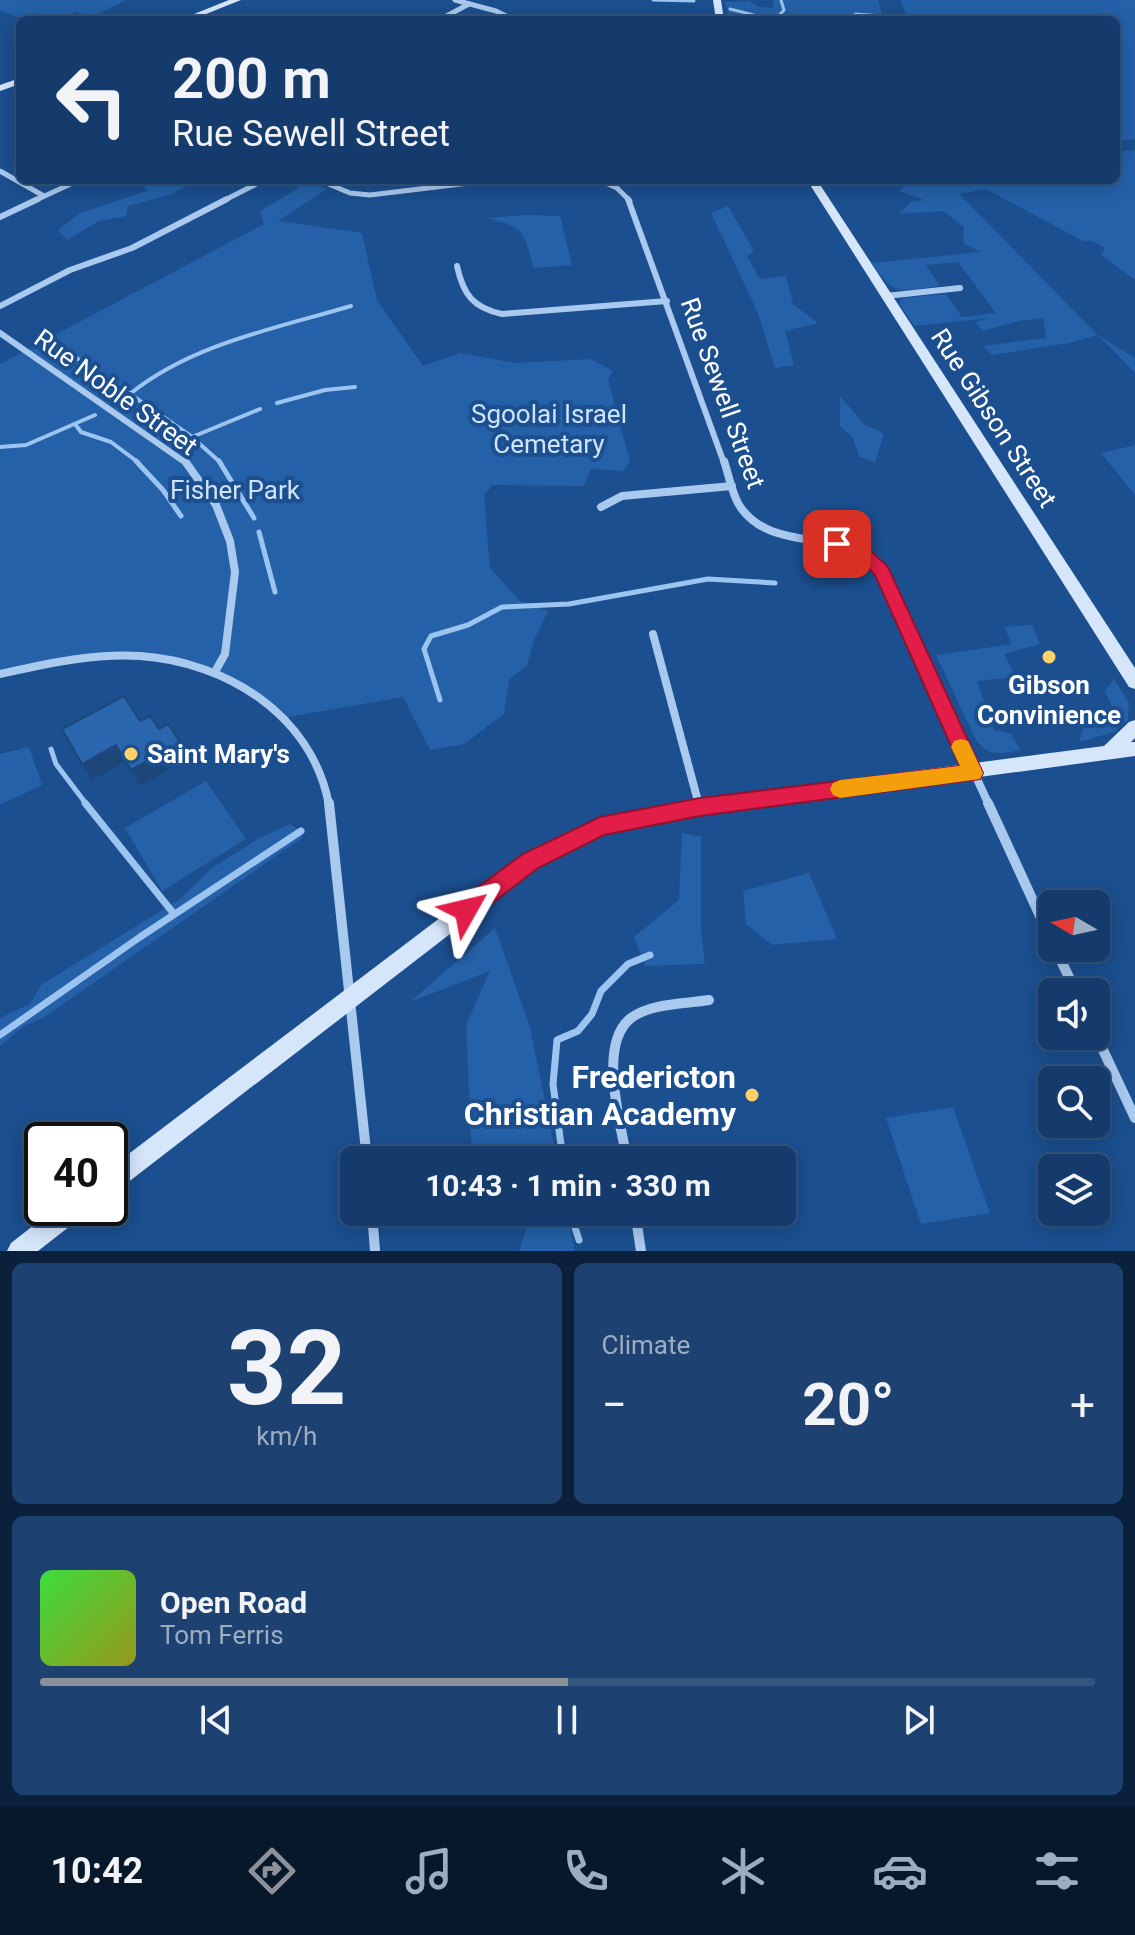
<!DOCTYPE html>
<html lang="en">
<head>
<meta charset="utf-8">
<style>
  :root { --surface:#143b6b; --page:#1d4271; --text:#f1f3f6; --muted:#9dadc1; --line:#33557e; --accent:#8c9099 }
  body { margin:0; font-family:Roboto,sans-serif; background:var(--page); color:var(--text); height:100vh; display:flex; flex-direction:column; font-size:30px; white-space:nowrap }
  * { box-sizing:border-box; margin:0 }
  p { font-size:26px; color:var(--muted) }
  .icon { flex:none; width:44px; height:44px; fill:none; stroke:currentColor; stroke-width:2; stroke-linecap:round; stroke-linejoin:round }
  .map { position:relative; height:1251px; overflow:hidden }
  .panel { display:flex; flex-direction:column; gap:12px; padding:12px; background:#0b203b; flex:1 }
  .panel>* { flex:none }
  .hud { position:absolute; left:16px; top:16px; width:1104px; height:168px; border-radius:12px; box-shadow:0 4px 20px #0003,0 0 0 2px var(--line); background:#143b6b; color:var(--text); overflow:hidden }
  .needle { width:52px; rotate:279deg }
  .buttons { position:absolute; left:1038px; top:890px; display:grid; gap:16px }
  .buttons a { display:grid; place-items:center; width:72px; height:72px; border-radius:12px; background:var(--surface); box-shadow:0 4px 20px #0003,0 0 0 2px var(--line); font-size:40px }
  .speed { position:absolute; left:24px; top:1122px; display:flex; gap:16px; font-size:40px; font-weight:700; text-align:center }
  .speed>* { display:grid; place-content:center; width:104px; height:104px; border-radius:50%; background:var(--surface); box-shadow:0 4px 20px #0003,0 0 0 2px var(--line); line-height:1 }
  .speed .limit { border:4px solid #111; border-radius:12px; background:#fff; color:#111 }
  .pin { position:absolute; display:grid; place-items:center; width:68px; height:68px; color:#fff; margin:-34px; border-radius:16px; box-shadow:0 4px 12px #0006 }
  .me { position:absolute; width:88px; margin:-44px; rotate:53deg; stroke-linejoin:round; filter:drop-shadow(0 0 6px #0008) }
  .turn { display:flex; align-items:center; gap:28px; height:168px; padding:0 24px; font-size:36px }
  .turn .icon { width:104px; height:104px; stroke-width:2.5 }
  .turn b { display:block; font-size:56px; line-height:68px }
  .big { font-size:60px; font-weight:700; line-height:1.1 }
  .panel .card { flex:1; display:flex; flex-direction:column; justify-content:center; gap:12px; min-width:0; padding:0 28px; border-radius:12px; background:var(--page) }
  .panel .dial { align-items:center; gap:0 }
  .dial b { font-size:104px; line-height:1 }
  .song { display:flex; align-items:center; gap:24px }
  .cover { width:96px; height:96px; border-radius:12px; background:linear-gradient(135deg,hsl(120 70% 55%),hsl(60 70% 35%)) }
  .played { height:8px; border-radius:4px; background:linear-gradient(90deg,var(--accent) 50%,var(--line) 50%) }
  .keys { display:flex; justify-content:space-around; direction:ltr }
  .heat { display:flex; justify-content:space-between; align-items:center; font-size:44px; direction:ltr }
  .panel .tiles { flex:1; display:grid; gap:12px; grid-template-columns:1fr 1fr }
  .card:last-child { grid-column:span 2 }
  .trip { position:absolute; left:340px; top:1146px; width:456px; height:80px; border-radius:12px; background:var(--surface); box-shadow:0 4px 20px #0003,0 0 0 2px var(--line); font-weight:700; line-height:80px; text-align:center }
  .tab-bar { display:flex; height:128px; justify-content:space-around; align-items:center; background:#08182b; color:var(--muted) }
  .tab-bar .icon { width:56px; height:56px }
  .tab-bar .active { color:var(--accent) }
  .tab-bar b { font-size:36px; color:var(--text) }
  .map>svg:first-child { display:block }
  .green { fill:#2461a8 }
  .lines { fill:none; stroke-linecap:round; stroke-linejoin:round }
  .stream-far3 { stroke:#9cc4f0; stroke-width:3 }
  .stream-far2 { stroke:#9cc4f0; stroke-width:4 }
  .stream-far1 { stroke:#9cc4f0; stroke-width:5 }
  .stream { stroke:#9cc4f0; stroke-width:7 }
  .street-far3 { stroke:#a9c9ee; stroke-width:5 }
  .street-far2 { stroke:#a9c9ee; stroke-width:6 }
  .street-far1 { stroke:#a9c9ee; stroke-width:8 }
  .street { stroke:#a9c9ee; stroke-width:10 }
  .secondary { fill:#d6e6fa; fill-rule:evenodd }
  .shaded-wall { fill:#1d4779 }
  .building { fill:#2a66ad; stroke:#1d4779; stroke-width:2 }
  .route { fill:#e11d48; stroke:#92132f; stroke-width:2 }
  .slow { fill:#f59e0b }
  .poi-dot { fill:#ffd166; stroke:#1b4f8f; stroke-width:3 }
  .labels { text-anchor:middle; stroke-width:8; stroke-linejoin:round; paint-order:stroke }
  .street-label { font-size:26px; fill:#fff; stroke:#1b4f8f }
  .park-label { font-size:26px; fill:#cfe3fa; stroke:#1b4f8f }
  .poi-label { font-size:26px; font-weight:bold; fill:#fff; stroke:#1b4f8f }
  .near-poi-label { font-size:32px; font-weight:bold; fill:#fff; stroke:#1b4f8f; text-anchor:end }
</style>
</head>
<body>
<div class="map">
<svg width="1135" height="1251" viewBox="0 0 1135 1251">
  <rect width="100%" height="100%" fill="#1b4f8f"/>
  <!-- green -->
  <g class="green">
    <path d="M0,0H126L92,17L77,12C49,23 27,23 0,10Z"/>
    <path d="M773,0H878L884,20H730L725,2L749,1L759,7L773,8Z"/>
    <path d="M900,0H1135V139L1116,141V20H908Z"/>
    <path d="M1135,150V280L1101,255L1105,248L1092,241H1083L986,189L959,194L1098,335L1135,358V373L1098,335L1069,343L992,355L983,346L1046,338L1043,318L1019,321L983,331L975,322L990,318L914,326L899,303L903,298L946,294L962,317L996,313L958,262L926,265L940,286C899,290 897,300 872,263L981,252L963,243L964,227L943,211L898,214L911,202L924,200L900,191L909,180H1116V152Z"/>
    <path d="M140,180H197L170,195L128,206L126,216L99,221L67,240L58,230L80,213L147,191Z"/>
    <path d="M287,180H307L327,189L278,221L362,233L377,300L423,366L460,353L516,363L591,359L613,371L608,380L630,462L623,471L591,469L584,486L492,485L484,496L490,568L520,601L548,611L534,640L527,666L509,679L504,714L464,744L430,750L403,697L283,718L216,670L123,655L0,674V364L264,224L260,211L299,188Z"/>
    <path d="M728,206L754,251L747,256L760,279L786,276L793,304L818,323L785,331L794,365L775,368L758,313L711,213Z"/>
    <path d="M527,215L560,216L572,265L534,268C522,231 527,228 487,218Z"/>
    <path d="M840,396L864,424L884,434L875,463L859,456L853,438L840,426Z"/>
    <path d="M1135,445V495L1101,453Z"/>
    <path d="M1032,625L1040,644L1004,654L1016,677L977,681L994,730L1011,734L1021,750C1000,754 988,758 975,738L936,655L1012,644L1004,627Z"/>
    <path d="M1114,679L1129,703L1128,720L1114,732L1079,742L1084,727L1109,720L1115,713L1105,691Z"/>
    <path d="M29,747L42,785L0,805V754Z"/>
    <path d="M206,781L246,839L162,891L125,828Z"/>
    <path d="M290,824L301,831L302,838L43,1018L24,1026L0,1046V1018L30,1004L41,985L180,899L212,868L259,838Z"/>
    <path d="M682,833L701,837V929L705,964L645,966L634,937L679,900Z"/>
    <path d="M809,873L837,939L772,945L746,924L743,891Z"/>
    <path d="M495,928L530,1027L557,1160H472L466,1025L490,971L410,1002Z"/>
    <path d="M953,1107L990,1213L921,1224L886,1118Z"/>
    <path d="M532,1212H567L575,1251H519Z"/>
  </g>
  <g class="lines">
    <!-- stream-far3 -->
    <g class="stream-far3">
      <path d="M653,0L694,1"/>
      <path d="M730,9L774,20"/>
      <path d="M775,20L784,10L781,0"/>
      <path d="M848,20L856,14L882,16"/>
    </g>
    <!-- stream-far2 -->
    <g class="stream-far2">
      <path d="M64,350L78,359"/>
      <path d="M88,365L192,437L221,463"/>
      <path d="M130,394C191,344 277,328 351,306"/>
      <path d="M277,403L325,390L355,387"/>
      <path d="M75,424L81,432L111,442L139,463"/>
      <path d="M192,437L260,409"/>
      <path d="M0,447L26,445L95,415"/>
    </g>
    <!-- stream-far1 -->
    <g class="stream-far1">
      <path d="M136,461L163,490L181,516"/>
      <path d="M219,461L254,518"/>
      <path d="M259,532L275,592"/>
      <path d="M440,700L424,649L431,636L468,625L502,607L569,604L708,579L775,583"/>
      <path d="M51,749L56,764L87,805"/>
    </g>
    <!-- stream -->
    <g class="stream">
      <path d="M85,803L174,914"/>
      <path d="M0,1035L140,937L301,831"/>
      <path d="M563,1160L553,1084L557,1040L578,1031L592,1014L601,991L628,964L650,955"/>
      <path d="M570,1212L579,1240"/>
    </g>
    <!-- street-far3 -->
    <g class="street-far3">
      <path d="M455,0L496,11L514,20"/>
      <path d="M439,20L469,4"/>
      <path d="M0,171L44,196"/>
      <path d="M319,180L350,193L370,195L494,180"/>
      <path d="M599,180L617,188L630,201"/>
      <path d="M34,201L79,180"/>
      <path d="M223,201L264,180"/>
    </g>
    <!-- street-far2 -->
    <g class="street-far2">
      <path d="M628,199L724,463"/>
      <path d="M0,217L38,199"/>
      <path d="M457,266C463,294 473,308 502,314L667,301"/>
      <path d="M886,296L960,288"/>
      <path d="M0,306L70,270L132,248L227,199"/>
      <path d="M0,333L186,463"/>
    </g>
    <!-- street-far1 -->
    <g class="street-far1">
      <path d="M185,461L216,505L230,541L235,572L225,654L216,670"/>
      <path d="M724,461C729,475 732,496 741,508C767,544 815,535 851,550C864,555 872,563 882,572L989,805"/>
      <path d="M601,507L622,496L732,486"/>
      <path d="M653,634L699,805"/>
      <path d="M0,674C46,664 93,653 140,656C227,662 312,715 329,805"/>
    </g>
    <!-- street -->
    <g class="street">
      <path d="M329,803L367,1160"/>
      <path d="M699,803L700,807"/>
      <path d="M988,803L1052,942"/>
      <path d="M1055,948L1076,992"/>
      <path d="M1096,1035L1135,1118"/>
      <path d="M627,1160C621,1124 597,1044 631,1018C651,1003 685,1004 709,1000"/>
      <path d="M372,1212L375,1251"/>
      <path d="M635,1212L641,1251"/>
    </g>
    <!-- secondary -->
    <g class="secondary">
      <path d="M229,0H241L191,20H179Z"/>
      <path d="M713,0H721L724,20H716Z"/>
      <path d="M20,78V84L0,91V85Z"/>
      <path d="M807,180H817L1135,668V689L1129,687Z"/>
      <path d="M1135,720V738L1131,742H1135V756L700,815L602,834L537,867L118,1190L110,1193V1168L523,855L593,820L635,811L700,799L1104,746L1129,722Z"/>
      <path d="M56,1208H87L83,1216L38,1251H7L11,1243Z"/>
    </g>
  </g>
  <!-- shaded-wall -->
  <g class="shaded-wall">
    <path d="M116,745L125,762L92,780L82,764Z"/>
    <path d="M182,745L190,762L179,768L171,752Z"/>
    <path d="M169,749L177,765L140,786L131,770Z"/>
  </g>
  <!-- building -->
  <path class="building" d="M124,696L140,721L150,716L159,729L168,724L182,745L171,752L169,749L131,770L116,745L82,764L62,729Z"/>
  <!-- route -->
  <path class="route" d="M837,538L870,550L888,567L983,773L980,779L700,816L604,835L538,868L474,917L466,920L458,917L455,910L458,902L523,854L600,817L700,798L960,766L875,575L858,558L831,549L828,544Z"/>
  <!-- slow -->
  <path class="slow" d="M961,739L968,741L983,773L980,779L840,798L833,795L830,789L833,783L840,780L960,766L951,747L954,741Z"/>
  <!-- markers -->
  <g class="poi-dot">
    <circle cx="1049" cy="657" r="8"/>
    <circle cx="131" cy="754" r="8"/>
    <circle cx="752" cy="1095" r="8"/>
  </g>
  <g class="labels">
    <!-- street labels -->
    <g class="street-label">
      <text transform="translate(116 392) rotate(36)" y="9">Rue Noble Street</text>
      <text transform="translate(723 393) rotate(70)" y="9">Rue Sewell Street</text>
      <text transform="translate(994 418) rotate(57)" y="9">Rue Gibson Street</text>
    </g>
    <!-- park labels -->
    <g class="park-label">
      <text x="549" y="423">Sgoolai Israel<tspan x="549" dy="30">Cemetary</tspan></text>
      <text x="235" y="499">Fisher Park</text>
    </g>
    <!-- poi labels -->
    <g class="poi-label">
      <text x="1049" y="694">Gibson<tspan x="1049" dy="30">Convinience</tspan></text>
      <text x="147" y="763" text-anchor="start">Saint Mary's</text>
    </g>
    <!-- near-poi labels -->
    <g class="near-poi-label">
      <text x="736" y="1088">Fredericton<tspan x="736" dy="37">Christian Academy</tspan></text>
    </g>
  </g>
</svg>
<div class="buttons">
<a><svg class="needle" viewBox="-14 -14 28 28"><path d="M0-13l5 13h-10z" fill="#e53935"/><path d="M0 13l5-13h-10z" fill="#9dadc1"/></svg></a>
<a><svg class="icon" aria-label="sound" viewBox="0 0 24 24"><path d="M4 9h4l5-4v14l-5-4H4zM17 9q2 3 0 6"/></svg></a>
<a><svg class="icon" aria-label="search" viewBox="0 0 24 24"><circle cx="10" cy="10" r="6"/><path d="M15 15l6 6"/></svg></a>
<a><svg class="icon" aria-label="layers" viewBox="0 0 24 24"><path d="M12 4l9 5-9 5-9-5zM3 14l9 5 9-5"/></svg></a>
</div>
<div class="speed"><div class="limit">40</div></div>
<div class="pin" style="left:837px;top:544px;background:#d93025"><svg class="icon" aria-label="arrive" viewBox="0 0 24 24"><path d="M6 21V4h12l-3 4 3 4H6"/></svg></div>
<svg class="me" style="left:466px;top:910px" viewBox="-20 -20 40 40"><path d="M0-17L14 15 0 8-14 15z" fill="#e11d48" stroke="#fff" stroke-width="4"/></svg>
<div class="trip">10:43 · 1 min · 330 m</div>
<div class="hud">
<div class="turn"><svg class="icon" aria-label="left" viewBox="0 0 24 24"><path d="M17 20v-9H6M10 6l-5 5 5 5"/></svg><div><b>200 m</b>Rue Sewell Street</div></div>
</div>
</div>
<section class="panel">
<div class="tiles">
<div class="card dial"><b>32</b><p>km/h</p></div>
<div class="card"><p>Climate</p>
<div class="heat"><a>−</a><b class="big">20°</b><a>+</a></div>
</div>
<div class="card">
<div class="song"><i class="cover"></i><div><b>Open Road</b><p>Tom Ferris</p></div></div>
<div class="played"></div>
<div class="keys"><svg class="icon" aria-label="previous" viewBox="0 0 24 24"><path d="M18 5L8 12l10 7zM5 5v14"/></svg><svg class="icon" aria-label="pause" viewBox="0 0 24 24"><path d="M8 5v14M16 5v14"/></svg><svg class="icon" aria-label="next" viewBox="0 0 24 24"><path d="M6 5l10 7-10 7zM19 5v14"/></svg></div>
</div>
</div>
</section>
<nav class="tab-bar">
<b>10:42</b>
<svg class="icon active" aria-label="directions" viewBox="0 0 24 24"><path d="M12 3l9 9-9 9-9-9zM9 14v-3h6M13 9l2 2-2 2"/></svg>
<svg class="icon" aria-label="music" viewBox="0 0 24 24"><path d="M9 18V5l10-2v13"/><circle cx="6" cy="18" r="3"/><circle cx="16" cy="16" r="3"/></svg>
<svg class="icon" aria-label="phone" viewBox="0 0 24 24"><path d="M5 4h4l2 5-3 2q2 4 5 5l2-3 5 2v4C11 20 4 13 5 4z"/></svg>
<svg class="icon" aria-label="climate" viewBox="0 0 24 24"><path d="M12 3v18M4 7l16 10M4 17L20 7"/></svg>
<svg class="icon" aria-label="car" viewBox="0 0 24 24"><path d="M5 17H2v-5l4-1 3-4h7l3 4 3 1v5h-3M9 17h6M6 11h13"/><circle cx="7" cy="17" r="2"/><circle cx="17" cy="17" r="2"/></svg>
<svg class="icon" aria-label="filters" viewBox="0 0 24 24"><path d="M4 7h16M4 17h16"/><circle cx="9" cy="7" r="2"/><circle cx="15" cy="17" r="2"/></svg>
</nav>
</body>
</html>
